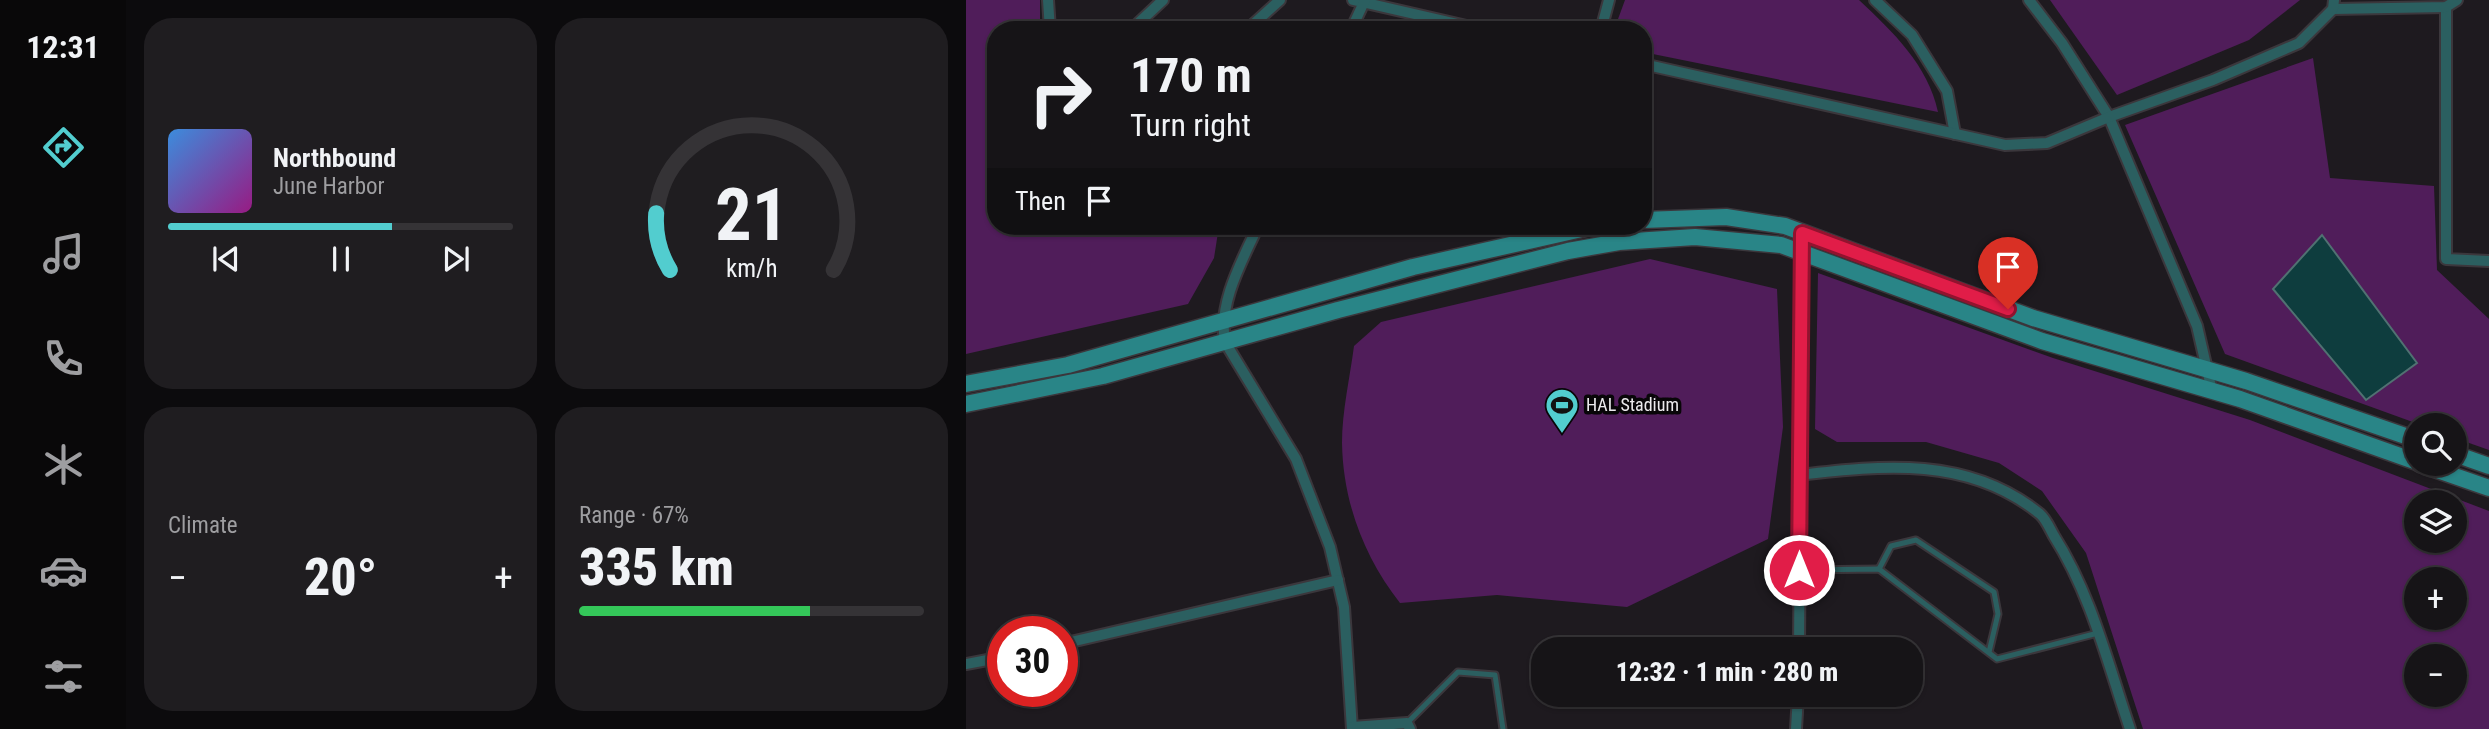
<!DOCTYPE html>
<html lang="en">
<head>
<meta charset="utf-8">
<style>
  :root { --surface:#161417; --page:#1f1d20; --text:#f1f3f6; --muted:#9e9ea1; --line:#353336; --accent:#52cdcf }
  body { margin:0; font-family:"Roboto Condensed",sans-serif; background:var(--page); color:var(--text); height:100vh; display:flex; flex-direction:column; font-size:26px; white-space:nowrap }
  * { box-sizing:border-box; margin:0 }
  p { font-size:23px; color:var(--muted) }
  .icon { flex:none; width:38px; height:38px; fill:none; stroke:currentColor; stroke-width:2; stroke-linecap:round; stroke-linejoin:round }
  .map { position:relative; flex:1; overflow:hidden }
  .sheet { display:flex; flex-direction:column; gap:18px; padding:18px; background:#0c0b0d; width:840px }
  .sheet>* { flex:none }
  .guide { position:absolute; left:21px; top:21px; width:665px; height:214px; border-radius:28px; box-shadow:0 2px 5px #0004,0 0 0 2px var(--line); background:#161417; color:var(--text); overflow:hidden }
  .controls { position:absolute; left:1438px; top:413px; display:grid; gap:14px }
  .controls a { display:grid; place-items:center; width:63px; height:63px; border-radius:50%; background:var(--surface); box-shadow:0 2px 5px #0004,0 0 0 2px var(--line); font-size:35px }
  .speed { position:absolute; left:21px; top:616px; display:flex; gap:14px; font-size:35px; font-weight:700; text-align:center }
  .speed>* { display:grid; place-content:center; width:91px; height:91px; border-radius:50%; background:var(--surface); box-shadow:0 2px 5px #0004,0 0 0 2px var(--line); line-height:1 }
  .speed .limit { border:10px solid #d22; background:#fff; color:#111 }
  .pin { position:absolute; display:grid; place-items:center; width:60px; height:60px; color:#fff; margin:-72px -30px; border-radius:50% 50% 50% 0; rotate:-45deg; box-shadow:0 0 7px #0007 }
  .pin .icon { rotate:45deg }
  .me { position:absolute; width:77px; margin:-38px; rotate:0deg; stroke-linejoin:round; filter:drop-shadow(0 0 5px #0008) }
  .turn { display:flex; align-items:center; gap:24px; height:147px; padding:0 28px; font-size:32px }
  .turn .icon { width:91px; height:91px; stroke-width:2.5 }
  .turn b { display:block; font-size:49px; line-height:60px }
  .then { display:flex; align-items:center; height:66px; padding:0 28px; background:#0003; gap:14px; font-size:26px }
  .big { font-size:52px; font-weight:800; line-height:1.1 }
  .sheet .tile { flex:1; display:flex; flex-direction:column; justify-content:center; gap:10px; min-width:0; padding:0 24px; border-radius:28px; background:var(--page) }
  .sheet .dial { align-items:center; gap:0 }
  .dial svg { height:182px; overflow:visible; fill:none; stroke:var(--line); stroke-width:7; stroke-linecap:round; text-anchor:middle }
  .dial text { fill:var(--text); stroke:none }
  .song { display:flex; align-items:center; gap:21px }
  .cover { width:84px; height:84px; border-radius:10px; background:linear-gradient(135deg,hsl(210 70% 55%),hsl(310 70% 35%)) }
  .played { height:7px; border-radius:4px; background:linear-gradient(90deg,var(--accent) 65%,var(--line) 65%) }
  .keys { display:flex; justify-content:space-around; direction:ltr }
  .heat { display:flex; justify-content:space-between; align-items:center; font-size:38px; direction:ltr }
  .charge { height:10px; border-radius:5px; background:linear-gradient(90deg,#34c759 67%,var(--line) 0) }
  .sheet .tiles { flex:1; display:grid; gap:18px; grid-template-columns:repeat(2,1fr) }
  .trip { position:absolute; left:565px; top:637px; width:392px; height:70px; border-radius:28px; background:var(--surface); box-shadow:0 2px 5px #0004,0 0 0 2px var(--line); font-weight:800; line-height:70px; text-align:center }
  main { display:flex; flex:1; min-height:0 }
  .dock { display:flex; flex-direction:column; width:126px; justify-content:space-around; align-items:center; background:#090809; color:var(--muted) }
  .dock .icon { width:49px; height:49px }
  .dock .selected { color:var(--accent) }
  .dock b { font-size:32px; color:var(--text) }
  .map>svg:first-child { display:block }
  .green { fill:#501d5a; fill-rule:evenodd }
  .water { fill:#0e3d3e; stroke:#517172; stroke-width:2 }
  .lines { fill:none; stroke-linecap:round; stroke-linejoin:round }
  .lane-casing { stroke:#3b373c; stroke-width:9 }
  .street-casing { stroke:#3b373c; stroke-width:14 }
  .secondary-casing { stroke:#3b373c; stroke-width:19 }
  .lane { stroke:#2b5f60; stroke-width:5 }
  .street { stroke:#2b5f60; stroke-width:10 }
  .secondary { stroke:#298587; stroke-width:16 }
  .route-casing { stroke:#92132f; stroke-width:18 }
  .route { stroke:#e11d48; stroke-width:12 }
  .labels { text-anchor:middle; stroke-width:7; stroke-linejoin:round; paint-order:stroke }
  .poi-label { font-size:18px; fill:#eceaed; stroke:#080608; text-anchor:start }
</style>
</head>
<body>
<main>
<nav class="dock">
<b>12:31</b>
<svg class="icon selected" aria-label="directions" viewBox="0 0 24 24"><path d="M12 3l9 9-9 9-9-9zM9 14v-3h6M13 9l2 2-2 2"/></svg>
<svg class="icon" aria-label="music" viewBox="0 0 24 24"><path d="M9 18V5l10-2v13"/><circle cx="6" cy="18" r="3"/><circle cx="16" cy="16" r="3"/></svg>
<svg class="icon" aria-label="phone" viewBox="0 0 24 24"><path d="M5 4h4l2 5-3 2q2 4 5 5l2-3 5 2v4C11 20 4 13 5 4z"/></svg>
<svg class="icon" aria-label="climate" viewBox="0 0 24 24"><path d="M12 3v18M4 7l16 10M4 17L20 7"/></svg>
<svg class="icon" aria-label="car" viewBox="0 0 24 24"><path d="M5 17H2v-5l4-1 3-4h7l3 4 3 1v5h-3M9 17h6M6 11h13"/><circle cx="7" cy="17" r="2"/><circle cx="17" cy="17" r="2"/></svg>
<svg class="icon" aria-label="filters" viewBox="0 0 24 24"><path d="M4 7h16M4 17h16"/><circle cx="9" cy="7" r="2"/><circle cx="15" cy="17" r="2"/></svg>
</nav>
<section class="sheet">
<div class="tiles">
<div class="tile">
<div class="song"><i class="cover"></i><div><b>Northbound</b><p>June Harbor</p></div></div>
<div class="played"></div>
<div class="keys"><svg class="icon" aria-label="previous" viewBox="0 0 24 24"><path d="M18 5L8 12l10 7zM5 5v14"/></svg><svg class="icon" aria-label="pause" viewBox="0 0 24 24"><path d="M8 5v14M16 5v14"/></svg><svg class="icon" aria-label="next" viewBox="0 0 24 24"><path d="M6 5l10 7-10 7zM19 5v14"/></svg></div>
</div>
<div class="tile dial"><svg viewBox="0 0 100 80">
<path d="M14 69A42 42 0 1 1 86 69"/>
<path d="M14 69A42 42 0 0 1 8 44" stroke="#52cdcf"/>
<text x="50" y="56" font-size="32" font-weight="700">21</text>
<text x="50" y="72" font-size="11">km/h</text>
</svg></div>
<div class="tile"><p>Climate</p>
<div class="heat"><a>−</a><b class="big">20°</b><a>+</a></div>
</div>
<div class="tile"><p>Range · 67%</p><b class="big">335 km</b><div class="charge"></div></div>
</div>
</section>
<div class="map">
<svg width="1523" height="729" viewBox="0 0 1523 729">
  <rect width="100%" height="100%" fill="#1e1a1f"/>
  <!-- green -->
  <g class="green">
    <path d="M0,0H74V30H30V226H253L248,258L222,304L0,354Z"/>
    <path d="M659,0H893C927,32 962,65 972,112L677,52V30H648Z"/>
    <path d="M1084,0H1334L1283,40L1151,95Z"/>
    <path d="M1347,58L1364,178L1468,186L1471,270L1523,319V450L1489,438V425H1455L1259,354L1159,125Z"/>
    <path d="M684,259L811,289L817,427L802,539L661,607L531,595L434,603C398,557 377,502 376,443C376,411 384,377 388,346L415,322Z"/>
    <path d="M852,273L1087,358L1284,420L1523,511V729H1177L1120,553L1076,491L1033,463L960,442H871L849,429ZM1489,502V541H1451V502ZM1489,579V618H1451V579ZM1489,656V695H1451V656Z"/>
  </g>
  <!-- water -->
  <path class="water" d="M1356,235L1451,363L1400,400L1307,289Z"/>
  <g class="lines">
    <defs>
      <g id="lane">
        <path d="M913,569L925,546L950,540L1028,592L1032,614L1023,652"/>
        <path d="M833,570L913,569L1031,659L1132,633"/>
        <path d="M441,723L492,672L529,675L537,729"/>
      </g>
      <g id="street">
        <path d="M82,0L84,30"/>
        <path d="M387,0L518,30"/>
        <path d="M909,0L946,35L981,91L989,134"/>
        <path d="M1063,0L1096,43L1143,117L1231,326L1246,391"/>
        <path d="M1480,7V259L1523,261"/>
        <path d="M1367,9L1480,7L1491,0"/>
        <path d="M165,30L197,0"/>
        <path d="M281,30L314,0"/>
        <path d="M385,30L399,0"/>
        <path d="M635,30L643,0"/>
        <path d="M677,64L1039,145L1081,143L1143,117L1247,80L1333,43L1367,9L1368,0"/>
        <path d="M292,226C276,261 252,303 259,342L330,459L364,547L378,607L386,729"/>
        <path d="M833,475C917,465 1003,456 1074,514C1080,519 1084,529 1088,536C1125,594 1142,664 1164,729"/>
        <path d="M96,644L372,580"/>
        <path d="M833,649L836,233"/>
        <path d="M0,664L37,657"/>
        <path d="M386,727L441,723L444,729"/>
        <path d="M830,729L832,695"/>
      </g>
      <g id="secondary">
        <path d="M677,220L760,217L819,226L1067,318L1280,381L1451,440"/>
        <path d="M0,384L102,365L447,267L629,226"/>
        <path d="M0,404L137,376L372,310L602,251L653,242L729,237L815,245L1076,341L1274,399L1451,462"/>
        <path d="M1489,454L1523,466"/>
        <path d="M1454,464L1523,488"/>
      </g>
    </defs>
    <!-- lane casing -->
    <use href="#lane" class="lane-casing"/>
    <!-- street casing -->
    <use href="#street" class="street-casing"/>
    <!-- secondary casing -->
    <use href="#secondary" class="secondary-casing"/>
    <!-- lane -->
    <use href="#lane" class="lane"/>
    <!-- street -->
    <use href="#street" class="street"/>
    <!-- secondary -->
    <use href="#secondary" class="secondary"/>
  </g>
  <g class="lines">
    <defs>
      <path id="route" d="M833,570L836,233L1042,309"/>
    </defs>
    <!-- route casing -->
    <use href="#route" class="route-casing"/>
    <!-- route -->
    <use href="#route" class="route"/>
  </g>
  <!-- icons -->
  <defs>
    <symbol id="stadium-pin" viewBox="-11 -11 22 30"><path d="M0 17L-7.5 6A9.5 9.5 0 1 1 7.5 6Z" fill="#52cdcf" stroke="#080608"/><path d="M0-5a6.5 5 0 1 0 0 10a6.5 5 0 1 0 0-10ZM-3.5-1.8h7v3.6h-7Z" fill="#111"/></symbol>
  </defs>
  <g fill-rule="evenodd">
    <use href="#stadium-pin" x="577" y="386" width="38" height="52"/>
  </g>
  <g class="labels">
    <!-- poi labels -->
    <g class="poi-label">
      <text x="620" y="411">HAL Stadium</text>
    </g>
  </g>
</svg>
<div class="controls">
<a><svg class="icon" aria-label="search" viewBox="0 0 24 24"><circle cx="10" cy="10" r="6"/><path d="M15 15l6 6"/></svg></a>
<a><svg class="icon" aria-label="layers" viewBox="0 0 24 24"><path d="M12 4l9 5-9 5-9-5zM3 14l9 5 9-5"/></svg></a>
<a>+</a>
<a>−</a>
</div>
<div class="speed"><div class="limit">30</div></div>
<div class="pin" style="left:1042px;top:309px;background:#d93025"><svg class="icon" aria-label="arrive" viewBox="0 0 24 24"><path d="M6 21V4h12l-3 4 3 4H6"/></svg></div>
<svg class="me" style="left:833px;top:570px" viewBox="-20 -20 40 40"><circle r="17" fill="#e11d48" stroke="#fff" stroke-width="3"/><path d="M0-11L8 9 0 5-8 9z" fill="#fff"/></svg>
<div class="trip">12:32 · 1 min · 280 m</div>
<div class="guide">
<div class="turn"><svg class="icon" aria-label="right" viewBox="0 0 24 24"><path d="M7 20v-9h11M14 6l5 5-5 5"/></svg><div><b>170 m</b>Turn right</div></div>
<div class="then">Then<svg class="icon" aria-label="arrive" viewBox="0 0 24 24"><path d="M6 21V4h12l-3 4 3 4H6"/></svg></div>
</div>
</div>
</main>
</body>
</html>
